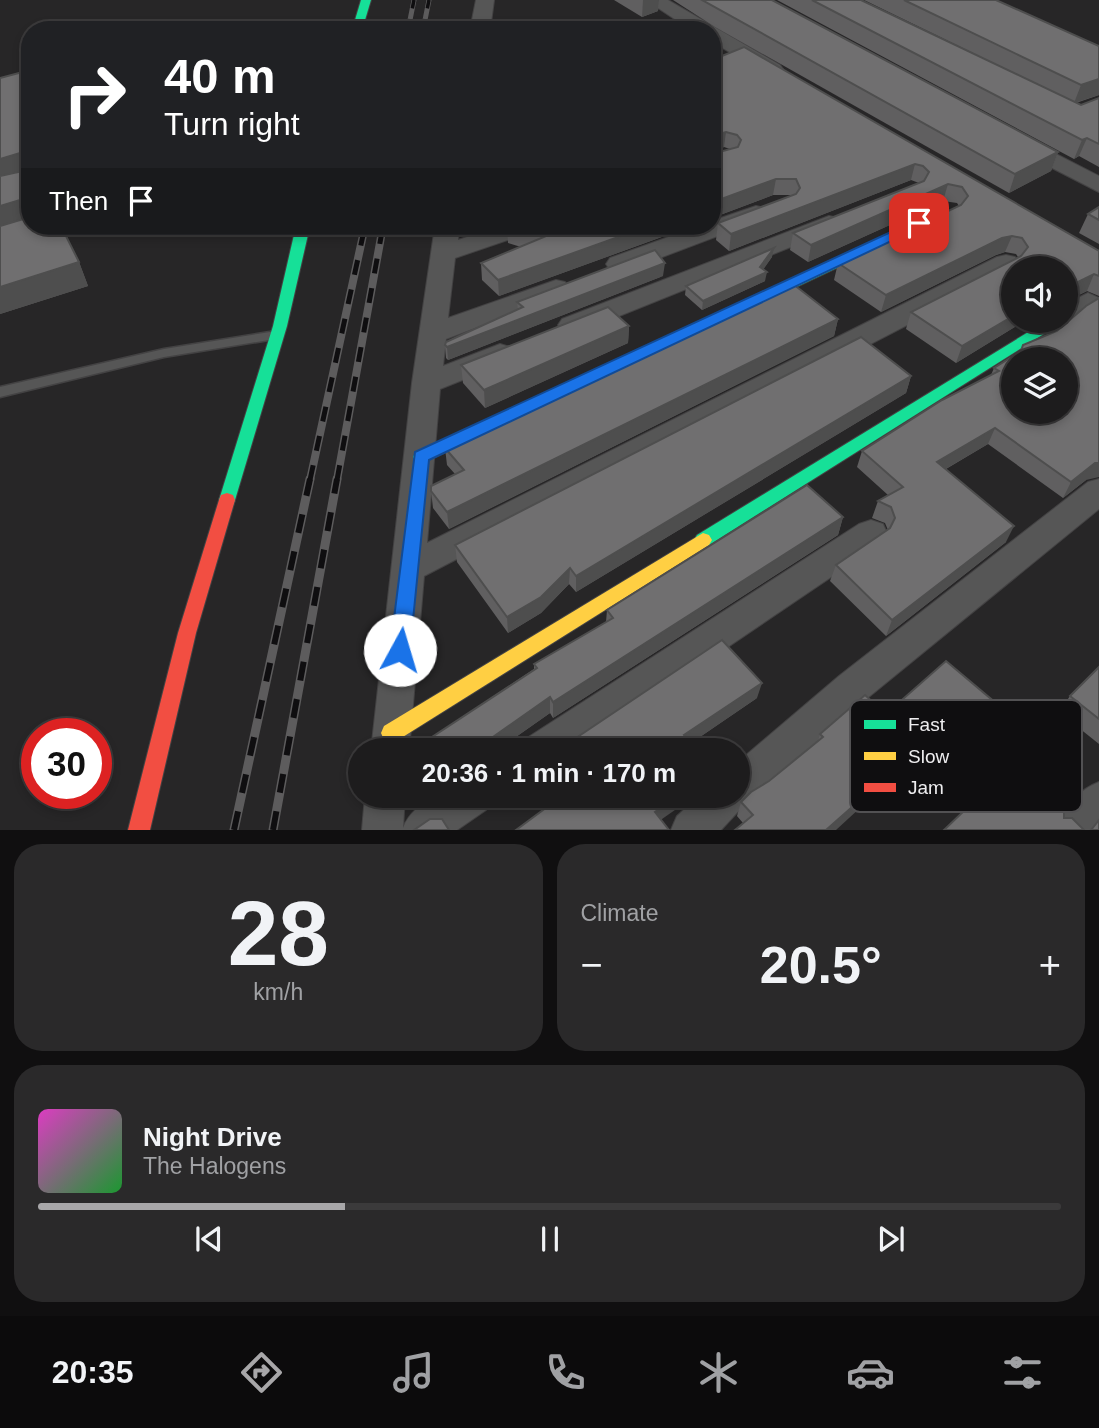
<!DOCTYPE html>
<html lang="en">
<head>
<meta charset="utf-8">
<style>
  :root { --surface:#1d1c1d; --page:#2a292a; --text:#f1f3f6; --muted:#a0a1a4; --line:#3b3a3b; --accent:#a8a7a9 }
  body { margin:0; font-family:Helvetica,sans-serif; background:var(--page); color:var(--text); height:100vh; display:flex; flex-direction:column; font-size:26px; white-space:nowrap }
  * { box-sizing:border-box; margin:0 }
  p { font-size:23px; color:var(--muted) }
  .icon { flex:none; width:38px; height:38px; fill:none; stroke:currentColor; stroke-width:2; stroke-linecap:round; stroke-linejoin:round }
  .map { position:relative; height:830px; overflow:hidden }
  .sheet { display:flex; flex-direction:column; gap:14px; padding:14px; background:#100f10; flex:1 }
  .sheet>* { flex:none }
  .guide { position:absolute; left:21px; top:21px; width:700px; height:214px; border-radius:28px; box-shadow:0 4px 10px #0003,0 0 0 2px var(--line); background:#202124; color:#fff; overflow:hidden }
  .controls { position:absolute; left:1001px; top:256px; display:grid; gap:14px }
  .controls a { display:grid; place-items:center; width:77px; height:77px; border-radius:50%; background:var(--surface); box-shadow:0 4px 10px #0003,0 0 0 2px var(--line); font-size:35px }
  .speed { position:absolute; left:21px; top:718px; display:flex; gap:14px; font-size:35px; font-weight:700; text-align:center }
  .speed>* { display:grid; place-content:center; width:91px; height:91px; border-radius:50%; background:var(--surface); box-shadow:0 4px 10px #0003,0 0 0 2px var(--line); line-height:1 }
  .speed .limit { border:10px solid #d22; background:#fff; color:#111 }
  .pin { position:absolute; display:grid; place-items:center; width:60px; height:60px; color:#fff; margin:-30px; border-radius:14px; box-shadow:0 4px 10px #0006 }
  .me { position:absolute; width:77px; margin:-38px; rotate:6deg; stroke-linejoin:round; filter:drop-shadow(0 0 5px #0008) }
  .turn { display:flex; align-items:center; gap:24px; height:147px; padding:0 28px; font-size:32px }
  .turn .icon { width:91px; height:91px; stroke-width:2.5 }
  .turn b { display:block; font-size:49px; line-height:60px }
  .then { display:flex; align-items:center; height:66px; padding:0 28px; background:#0003; gap:14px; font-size:26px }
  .big { font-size:52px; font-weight:700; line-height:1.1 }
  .sheet .tile { flex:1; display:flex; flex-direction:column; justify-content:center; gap:10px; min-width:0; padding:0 24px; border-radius:28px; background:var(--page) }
  .sheet .dial { align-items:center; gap:0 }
  .dial b { font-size:91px; line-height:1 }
  .song { display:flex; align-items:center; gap:21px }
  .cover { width:84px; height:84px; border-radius:10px; background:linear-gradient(135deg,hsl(310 70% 55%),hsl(130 70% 35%)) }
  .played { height:7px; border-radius:4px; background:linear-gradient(90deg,var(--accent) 30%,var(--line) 30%) }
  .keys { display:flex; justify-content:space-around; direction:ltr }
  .heat { display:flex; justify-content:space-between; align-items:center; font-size:38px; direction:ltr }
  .sheet .tiles { flex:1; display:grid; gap:14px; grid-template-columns:1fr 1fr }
  .tile:last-child { grid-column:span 2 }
  .trip { position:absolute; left:348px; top:738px; width:402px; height:70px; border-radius:35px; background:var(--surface); box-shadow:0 4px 10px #0003,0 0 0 2px var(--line); font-weight:700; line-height:70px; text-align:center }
  .tabs { display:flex; height:112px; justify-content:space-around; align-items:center; background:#0c0b0c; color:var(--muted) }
  .tabs .icon { width:49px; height:49px }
  .tabs .selected { color:var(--accent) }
  .tabs b { font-size:32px; color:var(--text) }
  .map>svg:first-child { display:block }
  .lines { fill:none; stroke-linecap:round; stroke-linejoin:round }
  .lane-casing { stroke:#434243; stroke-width:3 }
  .street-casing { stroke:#434243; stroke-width:2 }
  .fast-casing { stroke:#434243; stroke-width:2 }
  .slow-casing { stroke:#434243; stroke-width:2 }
  .jam-casing { stroke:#434243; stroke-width:2 }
  .lane { fill:#565656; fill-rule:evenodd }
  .street { fill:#565656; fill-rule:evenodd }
  .fast { fill:#16e098; fill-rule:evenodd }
  .slow { fill:#ffcf43; fill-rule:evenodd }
  .jam { fill:#f24e42; fill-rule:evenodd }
  .rail-far2-casing { stroke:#5d5c5d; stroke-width:5 }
  .rail-far1-casing { stroke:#5d5c5d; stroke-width:8 }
  .rail-casing { stroke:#5d5c5d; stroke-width:9 }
  .rail-far2 { stroke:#0f0e10; stroke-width:3.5; stroke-dasharray:11; stroke-linecap:butt }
  .rail-far1 { stroke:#0f0e10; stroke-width:5; stroke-dasharray:15; stroke-linecap:butt }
  .rail { stroke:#0f0e10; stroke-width:6; stroke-dasharray:19; stroke-linecap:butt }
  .wall { fill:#605f60; fill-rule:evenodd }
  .shaded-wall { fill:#4e4e4e }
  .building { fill:#706f70; stroke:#4e4e4e; stroke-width:2; fill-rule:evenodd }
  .route { fill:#1a73e8; stroke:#114b97; stroke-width:2 }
  .key { fill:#0f0e10; stroke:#525153; stroke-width:2 }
  .key-label { font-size:19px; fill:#eeedef }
</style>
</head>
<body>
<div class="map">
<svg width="1099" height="830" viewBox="0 0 1099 830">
  <rect width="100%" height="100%" fill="#272627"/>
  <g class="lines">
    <defs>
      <path id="lane" d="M276,331L281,332L283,335L281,338L164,357L0,397V387L164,349Z"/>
      <g id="street">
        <path d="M476,0H494L490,30H470Z"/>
        <path d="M646,0H668L780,65L783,69L780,73H766L712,42V30H691Z"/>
        <path d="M1019,135L1099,176V192L1011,147L1008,142L1011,137Z"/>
        <path d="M756,206L765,208L768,213L765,218L628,270L619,272L610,270L606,264L610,258L699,226H712V221Z"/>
        <path d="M829,216L838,218L841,223L838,228L582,331L572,334L562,331L558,325L562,319Z"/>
        <path d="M435,226H459L458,240L501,226H537L534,231L455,258L448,318L556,280L565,282L569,288L565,294L446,339L443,366L500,344L510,347L514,354L510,361L440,389L427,543L997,257L1006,255L1015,257L1019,263L1013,270L424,576L409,751H371L412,383Z"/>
        <path d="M1088,293L1099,298L1097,308C1084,317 1073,327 1056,322L1055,320H1066V304Z"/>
        <path d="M1099,479V509L865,700L752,801L745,804L721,830H671L677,816L699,796H738V762L839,676L1088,482Z"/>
        <path d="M871,520L883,524L887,533L883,542L574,751H522L527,738L859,524Z"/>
        <path d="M1099,782V830H1054C1063,809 1078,790 1099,782Z"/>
        <path d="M365,796H405L403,828C418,791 458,796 492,796L486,810L457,830H362Z"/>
      </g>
      <g id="fast">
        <path d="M361,0H371L362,30H352Z"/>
        <path d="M944,208L950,212L949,215L427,461H415L413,457L415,453Z"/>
        <path d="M296,226H310L287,326L235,500L233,505H221L219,500L273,326Z"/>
        <path d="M1048,320H1066L709,545L703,547L697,545L694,540L697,535Z"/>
      </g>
      <path id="slow" d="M703,533L709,535L712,540L709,545L398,740L391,742L384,740L381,733L384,726Z"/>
      <path id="jam" d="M227,493L233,495L235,500L196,633L150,830H128L178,633L219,500L221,495Z"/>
    </defs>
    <!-- lane casing -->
    <use href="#lane" class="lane-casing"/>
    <!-- street casing -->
    <use href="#street" class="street-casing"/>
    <!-- fast casing -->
    <use href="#fast" class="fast-casing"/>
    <!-- slow casing -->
    <use href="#slow" class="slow-casing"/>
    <!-- jam casing -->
    <use href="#jam" class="jam-casing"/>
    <!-- lane -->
    <use href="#lane" class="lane"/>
    <!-- street -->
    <use href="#street" class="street"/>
    <!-- fast -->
    <use href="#fast" class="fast"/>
    <!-- slow -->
    <use href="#slow" class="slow"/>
    <!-- jam -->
    <use href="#jam" class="jam"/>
    <defs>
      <g id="rail-far2">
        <path d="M408,30L414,0"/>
        <path d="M423,30L429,0"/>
      </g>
      <g id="rail-far1">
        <path d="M310,480L365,226"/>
        <path d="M337,480L383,226"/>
      </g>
      <g id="rail">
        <path d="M234,830L310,479"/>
        <path d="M273,830L337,479"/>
      </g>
    </defs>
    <!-- rail-far2 casing -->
    <use href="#rail-far2" class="rail-far2-casing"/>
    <!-- rail-far1 casing -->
    <use href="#rail-far1" class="rail-far1-casing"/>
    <!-- rail casing -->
    <use href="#rail" class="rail-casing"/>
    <!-- rail-far2 -->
    <use href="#rail-far2" class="rail-far2"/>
    <!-- rail-far1 -->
    <use href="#rail-far1" class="rail-far1"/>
    <!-- rail -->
    <use href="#rail" class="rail"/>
  </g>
  <!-- wall -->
  <g class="wall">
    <path d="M614,0H659L658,11L642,17Z"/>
    <path d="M673,0H772L1058,152L1051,171L1009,193L715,27Z"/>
    <path d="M777,0H861L977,55L864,0H996L1099,95L1076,103L1081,105L1099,98V167L1079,156L1074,159Z"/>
    <path d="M712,60L1099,251V296L1087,291L1071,299L1066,312V268L1013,320H1026L956,363L906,329L911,312L1018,257L1016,254L1005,252L996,255L881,312L834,280L838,263L959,206L957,203L943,201L808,262L790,250L793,233L919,183L911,180L729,251L716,240L718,223L793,195H773L712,218ZM724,147L730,149L712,154V152Z"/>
    <path d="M30,70V226L79,262L88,286L0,314Z"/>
    <path d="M1099,207V244L1079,233L1088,214Z"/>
    <path d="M461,226H494L474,232L461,228Z"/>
    <path d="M507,226H692L499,296L482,280L481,263L521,247L508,243Z"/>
    <path d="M772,257L763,269L765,281L702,310L685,295L686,286Z"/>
    <path d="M663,276L448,360L446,358L445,345L518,310L517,302Z"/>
    <path d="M838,319L834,336L449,529L433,508L431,491L455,474L447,465L445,448Z"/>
    <path d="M629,326L628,343L485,408L463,383L461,365Z"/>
    <path d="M1057,331L1086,480L1063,498L988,444L946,469L1006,542L886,636L830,581L836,565L888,530L885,523L872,518L878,501L888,495L857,467L862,451L991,375L994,368L1020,352L1023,345Z"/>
    <path d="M911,376L906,393L576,592L569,584L541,613L508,633L457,562L455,545Z"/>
    <path d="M843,517L838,535L553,718L550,713L496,751H424L423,743L534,669V664L606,622L607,610Z"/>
    <path d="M946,661L1019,745L990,774L936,726L867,791L861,807L743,823L737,816L741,802L818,741L820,734L886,714Z"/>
    <path d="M1099,667V744L1059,712L1070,696Z"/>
    <path d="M757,698L691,743L697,751H578L579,736Z"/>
  </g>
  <!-- shaded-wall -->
  <g class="shaded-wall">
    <path d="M643,0H659L658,11L642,17Z"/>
    <path d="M1099,79V95L1074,103L1081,85Z"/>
    <path d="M726,132L724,147L712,152V136Z"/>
    <path d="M1087,138L1079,156L1074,159L1082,140Z"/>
    <path d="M23,152L30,170L0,184V159Z"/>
    <path d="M1058,152L1051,171L1009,193L1015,174Z"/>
    <path d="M915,164L911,180L729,251L731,234Z"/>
    <path d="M776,179L773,195L712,218L713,202Z"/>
    <path d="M948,184L943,201L808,262L811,245Z"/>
    <path d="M20,200L29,222L0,232V206Z"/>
    <path d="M473,226H494L474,232Z"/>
    <path d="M649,226H692L499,296L498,280Z"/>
    <path d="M1012,236L1005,252L996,255L881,312L886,295L1002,238Z"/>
    <path d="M774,248L772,257L759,276L767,272L765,281L702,310L703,301L760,267Z"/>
    <path d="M79,262L88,286L0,314V287Z"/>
    <path d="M665,263L663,276L448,360L447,347Z"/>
    <path d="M1094,274L1087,291L1066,301L1072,285Z"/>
    <path d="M1013,316V320H1026L956,363L962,346Z"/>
    <path d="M838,319L834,336L449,529L447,512Z"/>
    <path d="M629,326L628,343L485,408L484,390Z"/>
    <path d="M911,376L906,393L576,592V576Z"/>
    <path d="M995,428L988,444L930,478L937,462Z"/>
    <path d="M1095,463H1099V477L1086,480L1063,498L1071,482Z"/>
    <path d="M843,517L838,535L553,718V702Z"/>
    <path d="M1014,526L1006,542L886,636L892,620Z"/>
    <path d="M570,568L569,584L541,613L508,633L507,617Z"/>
    <path d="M762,683L757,698L681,750L684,735Z"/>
    <path d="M550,697V713L496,751H473Z"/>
    <path d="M944,711L936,726L856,801L862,787Z"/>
    <path d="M1028,730L1019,745L990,774L1000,759Z"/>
    <path d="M868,793L861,807L836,830H826Z"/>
    <path d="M677,796H695L652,826L655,812Z"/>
  </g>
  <!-- building -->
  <g class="building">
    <path d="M702,0H772L1058,152L1015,174Z"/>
    <path d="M812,0H861L1081,105L1099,98V144L1087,138L1082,140Z"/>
    <path d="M904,0H996L1099,46V79L1081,85Z"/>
    <path d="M744,47L1099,251V276L1094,274L1072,285L1071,301H1066V268H1013V316L962,346L911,312L1021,256L1028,247L1022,238L1012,236L1002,238L886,295L838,263L961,205L968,196L962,187L948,184L811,245L793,233L924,181L929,172L923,166L915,164L731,234L718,223L796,194L800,188L796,179H776L713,202L712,205V149V154L738,147L741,140L737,135L726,132L712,136V60Z"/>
    <path d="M30,70V200H20L0,206V176L23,171V152L0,159V78Z"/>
    <path d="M1099,207V220L1088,214Z"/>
    <path d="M30,217V226H61L79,262L0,287V226Z"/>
    <path d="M507,226H649L498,280L481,263L544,237Z"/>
    <path d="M774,248L760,267L767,272L703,301L686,286Z"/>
    <path d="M655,250L665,263L447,347L445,345L446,342L523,307L517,302Z"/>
    <path d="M793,284L838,319L447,512L431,491V486L464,470L445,448Z"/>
    <path d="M1099,298V463H1095L1071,482L995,428L937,462L1014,526L892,620L836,565L890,528L895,518L891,507L878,501L903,487L862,451L942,400L999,371L994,368L1021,351L1023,345L1057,331L1086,306ZM1013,359H1066V411H1013Z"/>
    <path d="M608,307L629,326L484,390L461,365Z"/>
    <path d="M861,337L911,376L576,576L570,568L541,597L507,617L455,545Z"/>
    <path d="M807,485L843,517L553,702L550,697L473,751H431L423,743L537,668L534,664L613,618L607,610Z"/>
    <path d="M722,640L762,683L684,735L697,751H590L579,736Z"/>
    <path d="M946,661L1028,730L1000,759L944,711L862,787L868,793L826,830H735L753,815L741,802L751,792L769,781L823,737L820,734L865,695L886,714Z"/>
    <path d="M1099,667V719L1070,696Z"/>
    <path d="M1011,766L1064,812V818H1072L1084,830H944Z"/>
    <path d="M562,796H677L655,812L669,830H516Z"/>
    <path d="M430,819H442L449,830H414Z"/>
    <path d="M1099,820V830H1091Z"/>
  </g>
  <!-- route -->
  <path class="route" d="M919,219L925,223L923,226L429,460L410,650L407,656L400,659L393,656L390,650L415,452Z"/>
  <!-- legend -->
  <rect x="850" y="700" width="232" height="112" rx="10" class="key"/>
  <rect x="864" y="720" width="32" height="9" fill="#16e098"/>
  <rect x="864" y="752" width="32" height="8" fill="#ffcf43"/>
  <rect x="864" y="783" width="32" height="9" fill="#f24e42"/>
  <g class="key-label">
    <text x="908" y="731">Fast</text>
    <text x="908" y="763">Slow</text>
    <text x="908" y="794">Jam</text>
  </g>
</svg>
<div class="controls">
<a><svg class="icon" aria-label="sound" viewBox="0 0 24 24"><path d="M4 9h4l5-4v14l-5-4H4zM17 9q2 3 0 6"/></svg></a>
<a><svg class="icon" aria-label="layers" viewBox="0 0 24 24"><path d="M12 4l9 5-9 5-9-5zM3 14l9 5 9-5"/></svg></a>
</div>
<div class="speed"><div class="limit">30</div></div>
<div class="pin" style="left:919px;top:223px;background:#d93025"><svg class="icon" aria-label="arrive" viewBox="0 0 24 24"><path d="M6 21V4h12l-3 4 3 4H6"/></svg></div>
<svg class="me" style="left:400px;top:650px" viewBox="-20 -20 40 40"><circle r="19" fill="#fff"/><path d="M0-13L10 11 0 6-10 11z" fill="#1a73e8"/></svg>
<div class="trip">20:36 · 1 min · 170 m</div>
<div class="guide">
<div class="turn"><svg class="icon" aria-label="right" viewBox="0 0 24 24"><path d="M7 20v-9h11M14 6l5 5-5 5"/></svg><div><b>40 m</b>Turn right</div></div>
<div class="then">Then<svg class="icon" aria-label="arrive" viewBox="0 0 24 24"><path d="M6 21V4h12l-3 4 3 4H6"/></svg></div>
</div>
</div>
<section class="sheet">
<div class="tiles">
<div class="tile dial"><b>28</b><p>km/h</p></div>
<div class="tile"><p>Climate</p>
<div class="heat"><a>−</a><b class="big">20.5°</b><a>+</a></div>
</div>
<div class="tile">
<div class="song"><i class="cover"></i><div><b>Night Drive</b><p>The Halogens</p></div></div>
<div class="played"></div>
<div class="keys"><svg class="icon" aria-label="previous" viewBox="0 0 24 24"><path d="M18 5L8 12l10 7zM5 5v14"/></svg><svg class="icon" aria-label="pause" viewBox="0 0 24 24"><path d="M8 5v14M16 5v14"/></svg><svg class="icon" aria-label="next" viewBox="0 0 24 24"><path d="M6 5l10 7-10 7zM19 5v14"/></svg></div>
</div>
</div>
</section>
<nav class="tabs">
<b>20:35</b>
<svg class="icon selected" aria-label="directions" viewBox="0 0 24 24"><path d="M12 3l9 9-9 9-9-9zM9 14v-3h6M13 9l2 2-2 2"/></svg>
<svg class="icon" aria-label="music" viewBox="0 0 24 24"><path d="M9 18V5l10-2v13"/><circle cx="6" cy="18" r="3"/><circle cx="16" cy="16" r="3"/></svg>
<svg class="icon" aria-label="phone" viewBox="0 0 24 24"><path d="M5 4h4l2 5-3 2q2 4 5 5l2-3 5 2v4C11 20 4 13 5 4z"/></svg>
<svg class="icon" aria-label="climate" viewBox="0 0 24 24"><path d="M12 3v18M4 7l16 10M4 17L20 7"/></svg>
<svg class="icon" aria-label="car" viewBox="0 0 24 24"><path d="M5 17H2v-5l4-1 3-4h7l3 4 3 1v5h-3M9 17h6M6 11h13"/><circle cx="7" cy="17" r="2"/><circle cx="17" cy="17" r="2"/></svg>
<svg class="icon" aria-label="filters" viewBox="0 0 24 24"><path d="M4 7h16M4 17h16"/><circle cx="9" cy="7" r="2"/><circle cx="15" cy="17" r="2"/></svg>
</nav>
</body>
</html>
